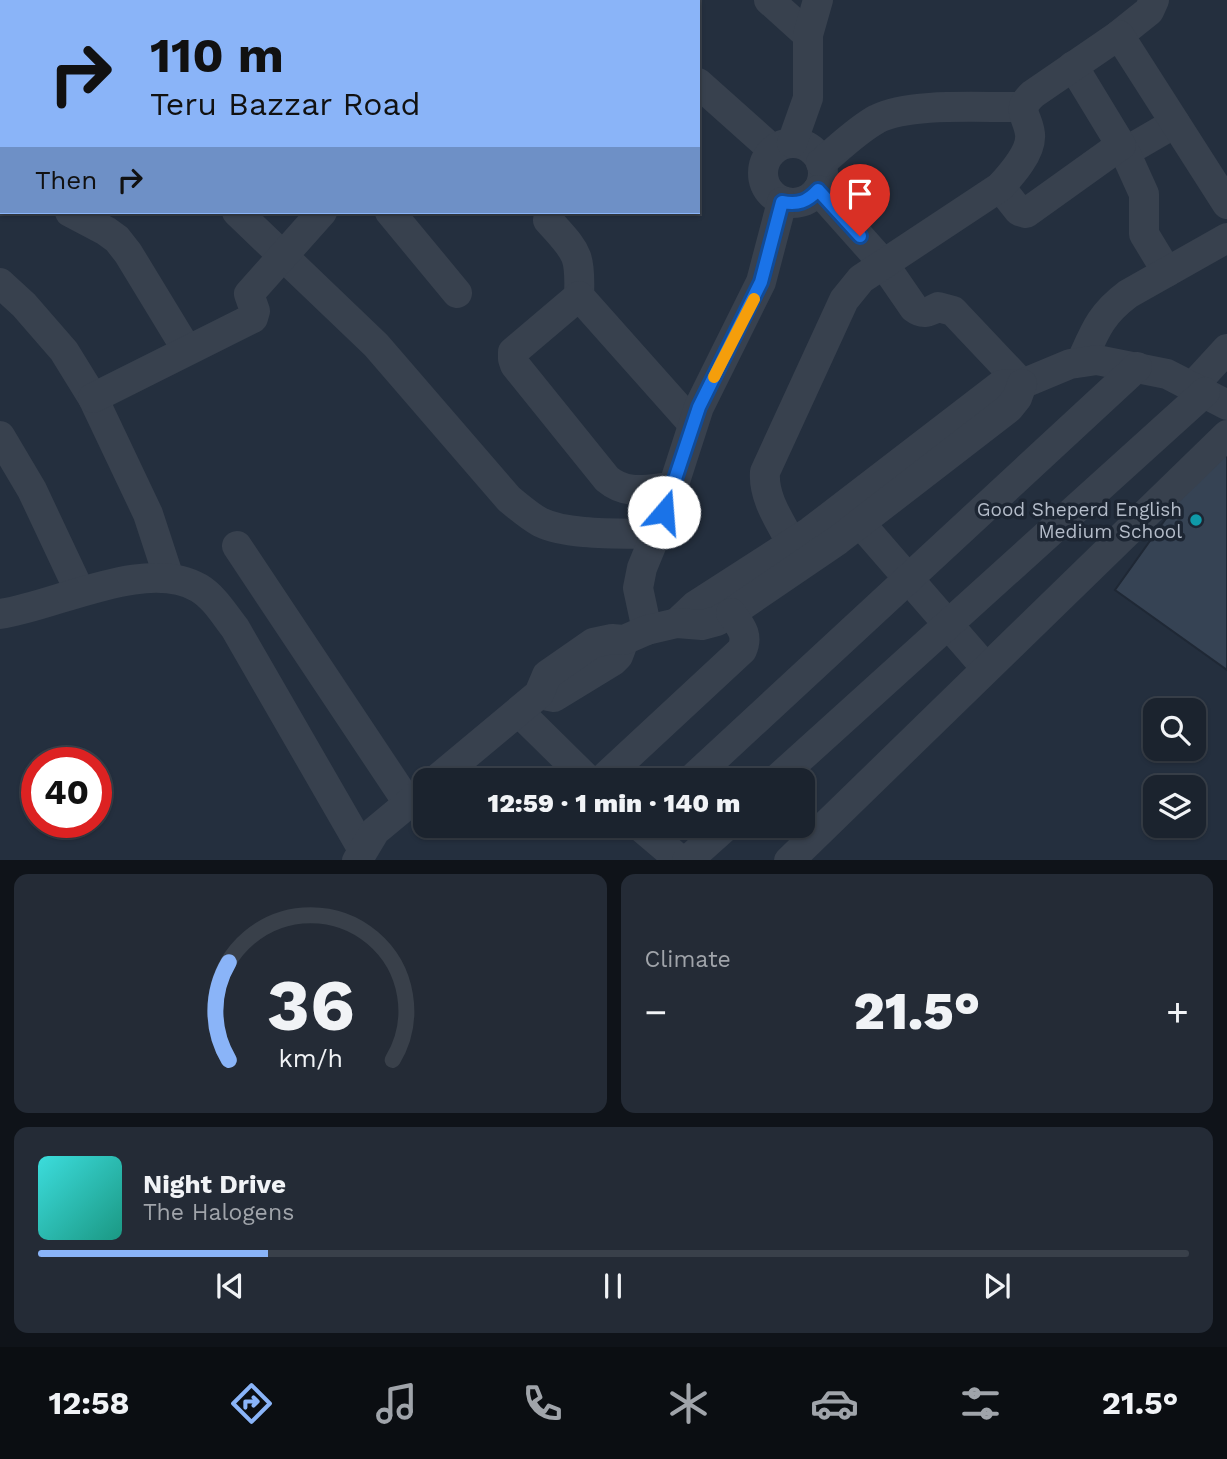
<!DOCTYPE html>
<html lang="en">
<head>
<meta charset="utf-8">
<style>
  :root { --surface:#1b232e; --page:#242b36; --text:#f1f3f6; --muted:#a0a4aa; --line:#39404a; --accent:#8ab4f8 }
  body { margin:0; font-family:"Work Sans",sans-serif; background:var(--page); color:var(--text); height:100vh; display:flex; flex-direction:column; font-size:26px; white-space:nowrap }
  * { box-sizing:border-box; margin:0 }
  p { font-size:23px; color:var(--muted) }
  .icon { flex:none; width:38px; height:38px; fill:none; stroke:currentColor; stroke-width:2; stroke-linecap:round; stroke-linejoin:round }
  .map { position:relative; height:860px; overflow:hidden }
  .drawer { display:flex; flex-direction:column; gap:14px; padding:14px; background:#0f1319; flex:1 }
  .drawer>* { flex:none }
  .banner { position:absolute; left:0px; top:0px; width:700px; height:214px; box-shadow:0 2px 5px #0004,0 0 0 2px var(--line); background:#8ab4f8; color:#111; overflow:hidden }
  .controls { position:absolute; left:1143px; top:698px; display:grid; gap:14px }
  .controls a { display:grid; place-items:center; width:63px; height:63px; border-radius:14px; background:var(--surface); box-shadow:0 2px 5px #0004,0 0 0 2px var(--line); font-size:35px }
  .speed { position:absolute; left:21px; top:747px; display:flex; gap:14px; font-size:35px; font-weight:700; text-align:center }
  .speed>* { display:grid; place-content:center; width:91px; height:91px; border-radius:50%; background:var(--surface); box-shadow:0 2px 5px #0004,0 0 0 2px var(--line); line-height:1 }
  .speed .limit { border:10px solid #d22; background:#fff; color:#111 }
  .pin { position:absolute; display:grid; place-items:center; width:60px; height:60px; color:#fff; margin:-72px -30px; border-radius:50% 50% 50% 0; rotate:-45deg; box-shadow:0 0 7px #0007 }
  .pin .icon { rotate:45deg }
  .me { position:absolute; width:77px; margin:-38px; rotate:18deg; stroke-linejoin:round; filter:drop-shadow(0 0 5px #0008) }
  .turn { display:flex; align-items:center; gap:24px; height:147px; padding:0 35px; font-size:32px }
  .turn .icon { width:91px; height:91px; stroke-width:2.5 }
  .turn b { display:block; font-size:49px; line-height:60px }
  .then { display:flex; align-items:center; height:66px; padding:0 35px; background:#0003; gap:14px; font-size:26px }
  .big { font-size:52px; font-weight:800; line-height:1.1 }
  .drawer .widget { flex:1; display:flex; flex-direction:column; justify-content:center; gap:10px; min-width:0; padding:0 24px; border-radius:14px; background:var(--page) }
  .drawer .dial { align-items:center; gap:0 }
  .dial svg { height:182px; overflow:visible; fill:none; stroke:var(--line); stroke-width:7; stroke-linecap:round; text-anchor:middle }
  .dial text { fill:var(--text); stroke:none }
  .song { display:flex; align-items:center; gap:21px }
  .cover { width:84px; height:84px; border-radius:10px; background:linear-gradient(135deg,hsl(180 70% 55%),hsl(170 70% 35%)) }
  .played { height:7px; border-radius:4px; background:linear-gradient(90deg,var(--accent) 20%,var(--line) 20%) }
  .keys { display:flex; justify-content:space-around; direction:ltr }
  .heat { display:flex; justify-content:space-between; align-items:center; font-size:38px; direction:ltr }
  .drawer .tiles { flex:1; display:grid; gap:14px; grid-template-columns:1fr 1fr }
  .widget:last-child { grid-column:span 2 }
  .trip { position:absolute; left:413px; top:768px; width:402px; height:70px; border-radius:14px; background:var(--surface); box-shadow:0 2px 5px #0004,0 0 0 2px var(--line); font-weight:800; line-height:70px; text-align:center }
  .tabs { display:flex; height:112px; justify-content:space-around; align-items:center; background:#0b0e12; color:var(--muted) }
  .tabs .icon { width:49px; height:49px }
  .tabs .on { color:var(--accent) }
  .tabs b { font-size:32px; color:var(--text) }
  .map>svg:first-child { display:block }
  .building { fill:#364354; stroke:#1f2835; stroke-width:2 }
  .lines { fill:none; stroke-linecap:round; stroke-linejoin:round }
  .minor { stroke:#38414e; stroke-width:30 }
  .route-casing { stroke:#114b97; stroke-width:18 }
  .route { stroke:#1a73e8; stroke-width:12 }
  .slow { stroke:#f59e0b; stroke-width:12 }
  .culture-dot { fill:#0f9aa8; stroke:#1d2633; stroke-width:2.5 }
  .labels { text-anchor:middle; stroke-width:7; stroke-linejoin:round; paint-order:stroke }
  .poi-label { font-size:19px; fill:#b4bcc9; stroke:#1d2633; text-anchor:end }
</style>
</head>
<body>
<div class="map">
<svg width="1227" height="861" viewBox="0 0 1227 861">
  <rect width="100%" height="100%" fill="#242f3e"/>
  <!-- building -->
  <path class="building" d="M1219,444L1227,450V670L1115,590Z"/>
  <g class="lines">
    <!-- minor -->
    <g class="minor">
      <path d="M122,0L124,2"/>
      <path d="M274,0L276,2"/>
      <path d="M430,0L432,2"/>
      <path d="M605,0L607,2"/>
      <path d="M769,0L808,35"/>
      <path d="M190,2L192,0"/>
      <path d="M509,2L511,0"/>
      <path d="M0,29L2,31"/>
      <path d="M1119,35L1149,11L1154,0"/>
      <path d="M698,83L773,150"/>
      <path d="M0,112L2,113"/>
      <circle cx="793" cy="173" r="30"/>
      <path d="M792,143L808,98V35L818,0"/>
      <path d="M1121,145L1125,152L1175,123"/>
      <path d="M1125,152L1144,194V234L1167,272"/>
      <path d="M821,163C839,148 857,130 877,119C910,102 984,108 1023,107"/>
      <path d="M0,181L2,180"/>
      <path d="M1000,187L1019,211L1026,213L1121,145L1073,66"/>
      <path d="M818,190L883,263L914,308C923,315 929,312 938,307L953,311L1022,384"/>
      <path d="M70,212L106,231L117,239L128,253L187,350"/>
      <path d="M237,212L376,345L509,499C519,507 529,516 540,522C568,536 623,533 655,534"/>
      <path d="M390,212L457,293"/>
      <path d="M548,220C576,252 581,252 579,296"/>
      <path d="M0,283L24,305L64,351L93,398L148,514L169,578"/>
      <path d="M1081,362C1095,331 1100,315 1128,294L1227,238"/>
      <path d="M1193,386L1227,349"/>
      <path d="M93,398L253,318L255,311L249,294L322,212"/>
      <path d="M0,436L32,490L80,592"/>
      <path d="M673,487C648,489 627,496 607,479L515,365L513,359V352L579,296L692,423"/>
      <path d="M860,523L986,668"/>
      <path d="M792,544C780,521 763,498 765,472L844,300L861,279L1000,187C1011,175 1032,152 1030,134C1028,116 1015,110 1033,94L1119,35L1227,204"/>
      <path d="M237,546L408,803"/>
      <path d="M0,614C56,606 146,557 199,588C214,597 224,614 235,628L363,850"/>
      <path d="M677,623L696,605L811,531L1001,385L1022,384L1070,364L1097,360L1167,374L1227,405"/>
      <path d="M647,630L638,588L642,568L665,512L699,407L761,282L782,202"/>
      <path d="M539,694L554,697L613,661L618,656L624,640"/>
      <path d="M519,712L588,780"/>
      <path d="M436,780L539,694L547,675L593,643L612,639L624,640L647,630L677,623L702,625L717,621L731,613L838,540L1009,408L1017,398L1022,384"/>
      <path d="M602,780L742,650C749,634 740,626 731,613"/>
      <path d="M691,780L1137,367"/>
      <path d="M776,780L1205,392"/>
      <path d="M640,826L681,861"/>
      <path d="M357,861L375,831L422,792"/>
      <path d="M687,861L726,826"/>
      <path d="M789,861L1227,435"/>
    </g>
  </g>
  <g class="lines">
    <defs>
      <path id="route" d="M664,512L699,407L761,282L782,202C798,205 807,202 818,190L860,236"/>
    </defs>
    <!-- route casing -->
    <use href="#route" class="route-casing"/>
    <!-- route -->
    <use href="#route" class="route"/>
    <!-- slow -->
    <path class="slow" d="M714,377L754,299"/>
  </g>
  <!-- markers -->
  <circle class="culture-dot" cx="1196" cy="520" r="7"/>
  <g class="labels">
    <!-- poi labels -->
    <g class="poi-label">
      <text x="1182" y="516">Good Sheperd English<tspan x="1182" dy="22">Medium School</tspan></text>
    </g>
  </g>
</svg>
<div class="controls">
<a><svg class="icon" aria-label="search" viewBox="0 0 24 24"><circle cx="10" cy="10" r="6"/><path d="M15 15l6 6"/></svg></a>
<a><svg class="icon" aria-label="layers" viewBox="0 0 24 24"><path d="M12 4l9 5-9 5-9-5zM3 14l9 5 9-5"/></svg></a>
</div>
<div class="speed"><div class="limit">40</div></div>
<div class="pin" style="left:860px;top:236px;background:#d93025"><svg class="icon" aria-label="arrive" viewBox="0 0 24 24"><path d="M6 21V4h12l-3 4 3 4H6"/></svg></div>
<svg class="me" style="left:664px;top:512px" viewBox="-20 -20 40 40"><circle r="19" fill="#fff"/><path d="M0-13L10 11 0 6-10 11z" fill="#1a73e8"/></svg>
<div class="trip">12:59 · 1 min · 140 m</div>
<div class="banner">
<div class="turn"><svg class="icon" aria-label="right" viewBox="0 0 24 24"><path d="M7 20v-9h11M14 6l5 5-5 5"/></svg><div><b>110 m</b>Teru Bazzar Road</div></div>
<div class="then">Then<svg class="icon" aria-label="right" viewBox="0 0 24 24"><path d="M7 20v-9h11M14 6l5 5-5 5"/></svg></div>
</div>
</div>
<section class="drawer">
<div class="tiles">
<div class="widget dial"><svg viewBox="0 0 100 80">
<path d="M14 69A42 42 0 1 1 86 69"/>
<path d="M14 69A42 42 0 0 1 14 26" stroke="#8ab4f8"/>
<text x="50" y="56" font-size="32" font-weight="700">36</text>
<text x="50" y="72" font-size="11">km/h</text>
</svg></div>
<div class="widget"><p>Climate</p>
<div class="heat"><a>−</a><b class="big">21.5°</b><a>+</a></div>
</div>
<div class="widget">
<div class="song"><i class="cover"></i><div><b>Night Drive</b><p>The Halogens</p></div></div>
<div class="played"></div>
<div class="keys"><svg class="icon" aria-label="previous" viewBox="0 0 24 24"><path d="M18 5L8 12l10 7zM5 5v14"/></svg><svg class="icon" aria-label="pause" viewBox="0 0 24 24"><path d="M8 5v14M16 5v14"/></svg><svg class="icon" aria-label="next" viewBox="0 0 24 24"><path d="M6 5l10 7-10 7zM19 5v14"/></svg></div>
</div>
</div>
</section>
<nav class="tabs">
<b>12:58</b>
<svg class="icon on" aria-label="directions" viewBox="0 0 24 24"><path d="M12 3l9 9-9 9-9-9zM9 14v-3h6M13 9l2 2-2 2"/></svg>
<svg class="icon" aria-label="music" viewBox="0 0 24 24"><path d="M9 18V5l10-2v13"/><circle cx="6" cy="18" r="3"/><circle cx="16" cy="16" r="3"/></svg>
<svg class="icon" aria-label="phone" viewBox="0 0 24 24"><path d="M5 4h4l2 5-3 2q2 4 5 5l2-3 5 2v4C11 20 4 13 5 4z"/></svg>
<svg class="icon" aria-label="climate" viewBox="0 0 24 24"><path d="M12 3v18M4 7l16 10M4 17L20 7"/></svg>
<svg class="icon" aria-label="car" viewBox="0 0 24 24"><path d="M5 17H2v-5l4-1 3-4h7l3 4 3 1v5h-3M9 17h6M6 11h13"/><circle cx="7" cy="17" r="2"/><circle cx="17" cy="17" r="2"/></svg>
<svg class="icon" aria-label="filters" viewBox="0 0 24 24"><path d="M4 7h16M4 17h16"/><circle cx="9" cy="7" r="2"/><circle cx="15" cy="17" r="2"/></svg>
<b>21.5°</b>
</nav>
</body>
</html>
